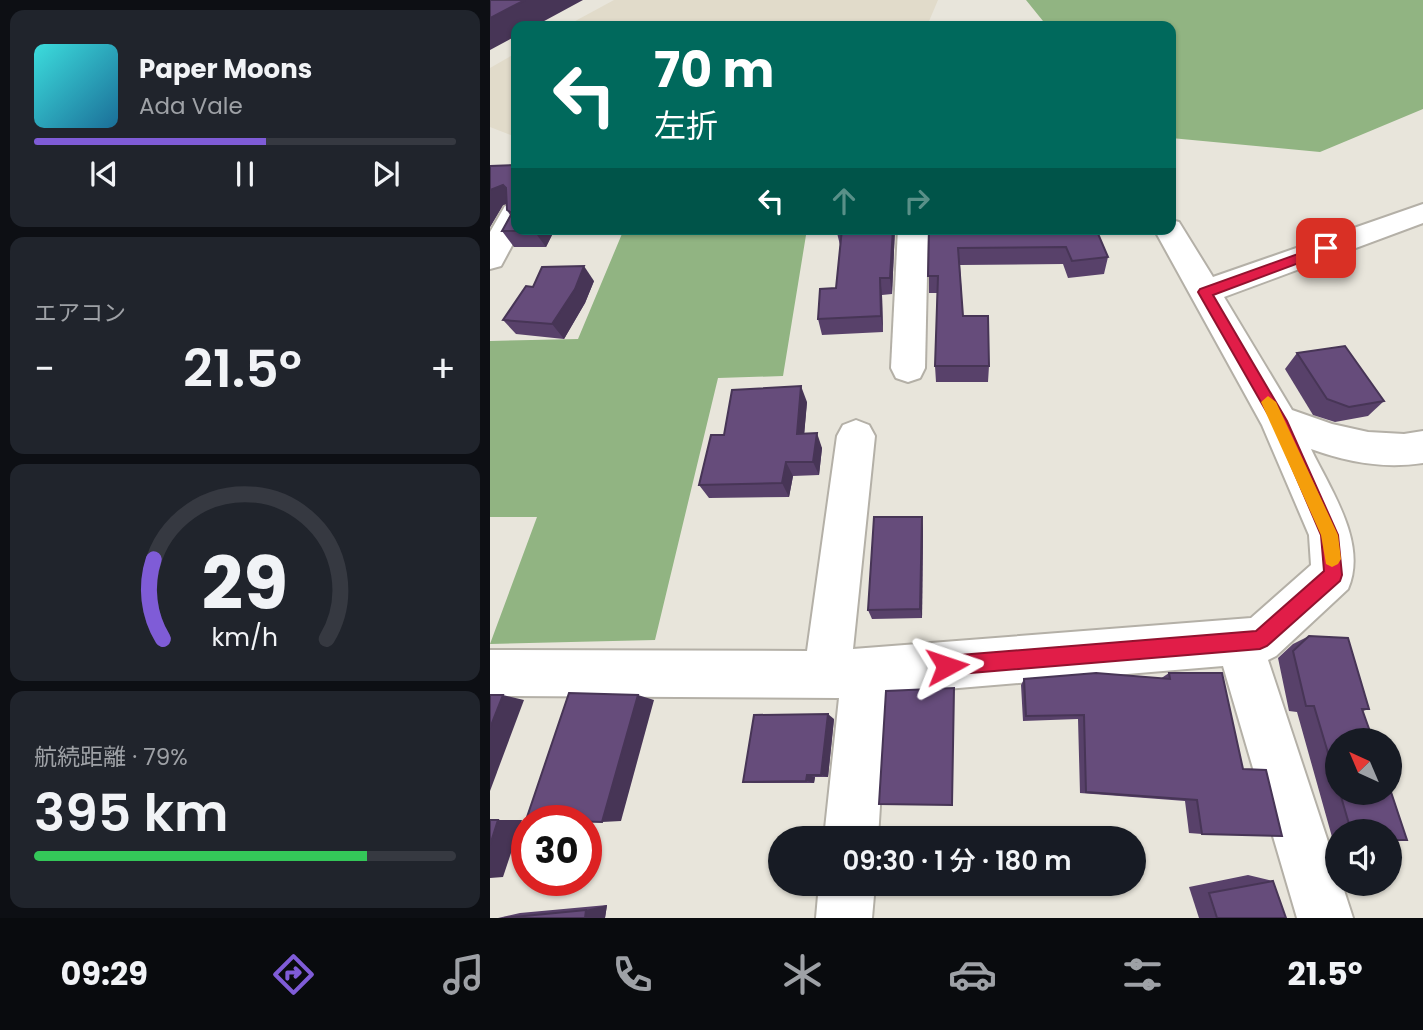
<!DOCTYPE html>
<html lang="ja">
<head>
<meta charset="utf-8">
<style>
  :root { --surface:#171b24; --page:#20242c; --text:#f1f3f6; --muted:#9ea1a6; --line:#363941; --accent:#7f5cd7 }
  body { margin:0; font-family:Poppins,"Noto Sans JP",sans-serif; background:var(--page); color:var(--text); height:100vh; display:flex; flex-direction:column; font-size:26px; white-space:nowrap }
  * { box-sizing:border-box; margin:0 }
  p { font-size:23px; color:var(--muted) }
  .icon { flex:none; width:38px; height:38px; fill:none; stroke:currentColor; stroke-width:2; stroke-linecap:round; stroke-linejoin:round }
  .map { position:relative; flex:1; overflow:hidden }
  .details { display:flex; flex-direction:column; gap:10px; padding:10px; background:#0d0f14; width:490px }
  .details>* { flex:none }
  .top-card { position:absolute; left:21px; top:21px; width:665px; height:214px; border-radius:14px; box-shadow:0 2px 5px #0004; background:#00695c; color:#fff; overflow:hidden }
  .needle { width:46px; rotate:316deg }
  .buttons { position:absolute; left:835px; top:728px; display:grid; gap:14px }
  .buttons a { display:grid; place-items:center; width:77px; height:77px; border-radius:50%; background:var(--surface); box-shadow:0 2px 5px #0004; font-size:35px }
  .speed { position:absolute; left:21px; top:805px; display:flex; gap:14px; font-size:35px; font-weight:700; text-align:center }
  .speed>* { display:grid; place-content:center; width:91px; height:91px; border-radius:50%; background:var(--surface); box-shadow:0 2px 5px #0004; line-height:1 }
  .speed .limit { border:10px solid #d22; background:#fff; color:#111 }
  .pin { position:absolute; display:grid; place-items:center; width:60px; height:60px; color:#fff; margin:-30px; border-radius:14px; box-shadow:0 4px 10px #0006 }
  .me { position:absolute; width:77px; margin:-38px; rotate:85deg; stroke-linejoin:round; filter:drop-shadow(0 0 5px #0008) }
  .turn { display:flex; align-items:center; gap:24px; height:147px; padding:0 28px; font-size:32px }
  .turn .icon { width:91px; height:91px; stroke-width:2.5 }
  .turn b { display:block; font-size:49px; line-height:60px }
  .lanes { display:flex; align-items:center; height:66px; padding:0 28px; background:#0003; justify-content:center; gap:35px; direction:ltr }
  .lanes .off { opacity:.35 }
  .big { font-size:52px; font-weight:600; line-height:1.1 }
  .details .tile { flex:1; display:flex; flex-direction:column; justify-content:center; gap:10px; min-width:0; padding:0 24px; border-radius:14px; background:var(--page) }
  .details .dial { align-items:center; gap:0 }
  .dial svg { height:182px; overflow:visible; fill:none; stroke:var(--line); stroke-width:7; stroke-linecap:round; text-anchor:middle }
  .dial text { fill:var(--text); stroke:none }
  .song { display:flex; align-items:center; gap:21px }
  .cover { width:84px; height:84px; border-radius:10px; background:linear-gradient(135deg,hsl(180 70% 55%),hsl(200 70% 35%)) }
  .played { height:7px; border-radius:4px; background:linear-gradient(90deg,var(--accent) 55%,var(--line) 55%) }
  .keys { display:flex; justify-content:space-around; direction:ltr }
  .heat { display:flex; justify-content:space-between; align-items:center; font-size:38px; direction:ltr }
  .charge { height:10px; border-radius:5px; background:linear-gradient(90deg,#34c759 79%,var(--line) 0) }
  .trip { position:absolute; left:278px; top:826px; width:378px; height:70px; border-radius:35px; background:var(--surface); box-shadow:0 2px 5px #0004; font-weight:600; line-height:70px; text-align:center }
  .tabs { display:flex; height:112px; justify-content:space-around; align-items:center; background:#090b0e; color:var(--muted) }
  .tabs .icon { width:49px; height:49px }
  .tabs .current { color:var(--accent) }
  .tabs b { font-size:32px; color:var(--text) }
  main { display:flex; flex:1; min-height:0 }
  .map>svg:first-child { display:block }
  .built { fill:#e1dbca }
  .forest { fill:#91b482 }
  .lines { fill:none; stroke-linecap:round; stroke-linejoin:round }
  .minor-casing { stroke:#b4b0a7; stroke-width:4 }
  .minor { fill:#fff; fill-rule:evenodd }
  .wall { fill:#58416a }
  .shaded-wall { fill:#473556 }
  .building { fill:#664c7b; stroke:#473556; stroke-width:2 }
  .route { fill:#e11d48; stroke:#92132f; stroke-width:2 }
  .slow { fill:#f59e0b }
</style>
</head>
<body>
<main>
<section class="details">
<div class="tile">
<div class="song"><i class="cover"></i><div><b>Paper Moons</b><p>Ada Vale</p></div></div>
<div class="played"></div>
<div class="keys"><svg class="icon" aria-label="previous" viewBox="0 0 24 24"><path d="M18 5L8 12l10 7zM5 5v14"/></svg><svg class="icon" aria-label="pause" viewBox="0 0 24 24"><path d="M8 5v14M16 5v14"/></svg><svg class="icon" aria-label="next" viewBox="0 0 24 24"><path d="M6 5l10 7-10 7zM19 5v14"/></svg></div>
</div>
<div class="tile"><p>エアコン</p>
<div class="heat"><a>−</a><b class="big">21.5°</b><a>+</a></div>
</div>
<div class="tile dial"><svg viewBox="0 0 100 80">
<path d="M14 69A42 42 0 1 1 86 69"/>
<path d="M14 69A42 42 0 0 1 10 34" stroke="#7f5cd7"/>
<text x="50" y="56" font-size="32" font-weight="700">29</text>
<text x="50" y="72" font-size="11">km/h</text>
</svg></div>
<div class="tile"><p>航続距離 · 79%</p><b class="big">395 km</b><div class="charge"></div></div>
</section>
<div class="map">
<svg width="933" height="918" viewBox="0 0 933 918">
  <rect width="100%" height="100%" fill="#e8e5db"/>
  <!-- built -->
  <g class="built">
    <path d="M124,0H448L437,26H76Z"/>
    <path d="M26,53V137L0,127V68Z"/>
  </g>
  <!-- forest -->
  <g class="forest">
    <path d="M536,0H933V109L830,152L681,138V26H557Z"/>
    <path d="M134,229H317L293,376L228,378L165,640L0,644L47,517H0V341L88,339Z"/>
  </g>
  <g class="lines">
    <defs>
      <g id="minor">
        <path d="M25,204L26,229H31L11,266L0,269V232L15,206Z"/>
        <path d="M933,204V223L734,297L802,410L842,424L878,432L914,434L933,431V463C893,469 858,462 821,449C840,489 878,543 858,589L786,656L778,660L847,869V884H852L863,918H807L733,666L397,694L388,838H334L349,698L0,696V650L317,651L347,436L353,425L366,420L379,425L385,436L363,649L761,618L821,565L819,535L772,425L664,229H681V220L689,222L723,277Z"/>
        <path d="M408,229H438L435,368L430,378L418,382L406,378L401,368Z"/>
        <path d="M329,884H385L382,918H326Z"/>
      </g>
    </defs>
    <!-- minor casing -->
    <use href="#minor" class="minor-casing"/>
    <!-- minor -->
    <use href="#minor" class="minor"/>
  </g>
  <!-- wall -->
  <g class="wall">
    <path d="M0,166L65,229L56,247H24L12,231L20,215L17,210L16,204L13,205L0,227Z"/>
    <path d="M346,229H405L402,294L392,295L393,332L332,335L328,319L346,288L350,245Z"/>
    <path d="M439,229H606L618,257L614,274L578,278L573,264L470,265L473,316L499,366L498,382H446L445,366L447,293H439Z"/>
    <path d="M104,281L95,303L74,339L26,334L13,320L43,287Z"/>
    <path d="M807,353L894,401L878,416L845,422L823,415L795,369Z"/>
    <path d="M317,402L314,434L332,448L329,475L303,476L299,497L219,498L209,485Z"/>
    <path d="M432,517L433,529L432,618L382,619L378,610Z"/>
    <path d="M819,636L879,709L873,711L847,740V793H900V831H847V837H842L807,712L799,711L788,658L803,644Z"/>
    <path d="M679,673H732L712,834L699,833L695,801L590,793L588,719L533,721L531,685L534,679H670Z"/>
    <path d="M344,719L338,777H325L324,783H264L253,782Z"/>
    <path d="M758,875L783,881L796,918H709L699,887Z"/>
    <path d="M117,905L115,918H8L30,913Z"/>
  </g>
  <!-- shaded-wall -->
  <g class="shaded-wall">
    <path d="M35,0H93L45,26H26V36L0,50V18Z"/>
    <path d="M13,185L24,201L13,205L0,227V190Z"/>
    <path d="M45,229H65L56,247L44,231Z"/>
    <path d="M403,229H405L402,294L400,278Z"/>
    <path d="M94,266L104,281L95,303L74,339L62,324Z"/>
    <path d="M390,278L392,295L393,332L391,316Z"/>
    <path d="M311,386L317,402L313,448L307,434Z"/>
    <path d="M327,433L332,448L329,475L323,462Z"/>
    <path d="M296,462L303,476L299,497L292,483Z"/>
    <path d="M432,517L433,529L432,618L430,609Z"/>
    <path d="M13,695L34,700L0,791V728Z"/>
    <path d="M148,695L164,700L131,821L112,822Z"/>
    <path d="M338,714L344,719L338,777L331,775Z"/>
    <path d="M317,775L325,777L324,783L316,781Z"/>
    <path d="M8,820H32L13,877L0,878V845Z"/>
    <path d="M117,905L115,918H95L96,910Z"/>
  </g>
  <!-- building -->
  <g class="building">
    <path d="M0,0H35L0,18Z"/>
    <path d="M26,165V229H45L44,231H12L22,213L17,210L16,188L13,185L0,190V166Z"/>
    <path d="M352,229H403L400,278H390L391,316L328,319L330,289L346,288Z"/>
    <path d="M439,229H606L618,257L582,261L576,247L468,248L473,316H498L499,366H445L448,276H438Z"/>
    <path d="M94,266L85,289L62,324L13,320L36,286L43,287L52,267Z"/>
    <path d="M855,346L894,401L859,407L837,399L807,353Z"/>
    <path d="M311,386L307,434L327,433L323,462H296L292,483L209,485L221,435H234L242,390Z"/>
    <path d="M384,517H432L430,609L378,610Z"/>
    <path d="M819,636L858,638L879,709H872L883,740H847V783L824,706H816L803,651Z"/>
    <path d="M606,673L680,679L679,673H732L753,769L776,770L792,836L712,834L707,800L596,792L594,715L536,716L534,679Z"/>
    <path d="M464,688L462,805L389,804L396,691Z"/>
    <path d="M79,693L148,695L112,822L36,820Z"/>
    <path d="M0,695H13L0,728Z"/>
    <path d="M338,714L331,775H317L316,781L253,782L264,715Z"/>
    <path d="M900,789L917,840H900V831H861L850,793H900Z"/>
    <path d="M0,820H8L0,845Z"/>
    <path d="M783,881L796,918H727L719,893Z"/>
    <path d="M96,910L95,918H14Z"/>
  </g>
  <!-- route -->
  <path class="route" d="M836,244L841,245V251L723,295L797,421L848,535L852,575L850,581L777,646L770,649L457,675L451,672L448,666L451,659L457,656L766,631L834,571L831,535L783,423L708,292L710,289Z"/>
  <!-- slow -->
  <path class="slow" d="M778,396L786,402L848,535L851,559L848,564L842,567L836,564L831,535L771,402Z"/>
</svg>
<div class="buttons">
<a><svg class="needle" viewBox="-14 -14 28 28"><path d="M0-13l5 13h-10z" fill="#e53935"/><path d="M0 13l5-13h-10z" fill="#9ea1a6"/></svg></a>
<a><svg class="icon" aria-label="sound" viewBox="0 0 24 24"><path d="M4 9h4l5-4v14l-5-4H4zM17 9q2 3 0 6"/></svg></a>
</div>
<div class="speed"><div class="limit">30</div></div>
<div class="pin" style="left:836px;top:248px;background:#d93025"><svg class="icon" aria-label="arrive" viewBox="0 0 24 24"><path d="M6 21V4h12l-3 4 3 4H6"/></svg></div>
<svg class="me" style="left:457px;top:666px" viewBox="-20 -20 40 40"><path d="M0-17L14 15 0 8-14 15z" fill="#e11d48" stroke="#fff" stroke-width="4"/></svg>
<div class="trip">09:30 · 1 分 · 180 m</div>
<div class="top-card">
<div class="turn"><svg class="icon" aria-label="left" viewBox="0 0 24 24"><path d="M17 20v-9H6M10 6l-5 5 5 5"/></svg><div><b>70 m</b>左折</div></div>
<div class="lanes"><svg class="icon" aria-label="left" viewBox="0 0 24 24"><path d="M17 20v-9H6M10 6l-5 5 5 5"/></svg><svg class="icon off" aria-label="ahead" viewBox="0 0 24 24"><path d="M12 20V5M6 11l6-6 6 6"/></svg><svg class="icon off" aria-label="right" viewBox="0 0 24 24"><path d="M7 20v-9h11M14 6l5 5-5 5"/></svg></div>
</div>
</div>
</main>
<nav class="tabs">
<b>09:29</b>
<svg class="icon current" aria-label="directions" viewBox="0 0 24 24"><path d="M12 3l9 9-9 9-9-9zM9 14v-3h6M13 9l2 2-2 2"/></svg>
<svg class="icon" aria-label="music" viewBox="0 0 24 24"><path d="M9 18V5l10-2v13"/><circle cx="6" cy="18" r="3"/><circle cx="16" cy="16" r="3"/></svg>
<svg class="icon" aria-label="phone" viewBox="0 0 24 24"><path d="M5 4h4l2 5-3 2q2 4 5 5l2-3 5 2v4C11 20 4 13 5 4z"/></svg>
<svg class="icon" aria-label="climate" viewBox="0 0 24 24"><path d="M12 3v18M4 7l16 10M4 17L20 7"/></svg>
<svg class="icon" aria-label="car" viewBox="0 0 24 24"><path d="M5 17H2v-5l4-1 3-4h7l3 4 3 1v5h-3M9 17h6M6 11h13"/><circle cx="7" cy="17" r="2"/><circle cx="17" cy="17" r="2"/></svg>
<svg class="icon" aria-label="filters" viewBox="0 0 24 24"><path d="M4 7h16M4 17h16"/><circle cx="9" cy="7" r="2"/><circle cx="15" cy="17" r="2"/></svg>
<b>21.5°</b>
</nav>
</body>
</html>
